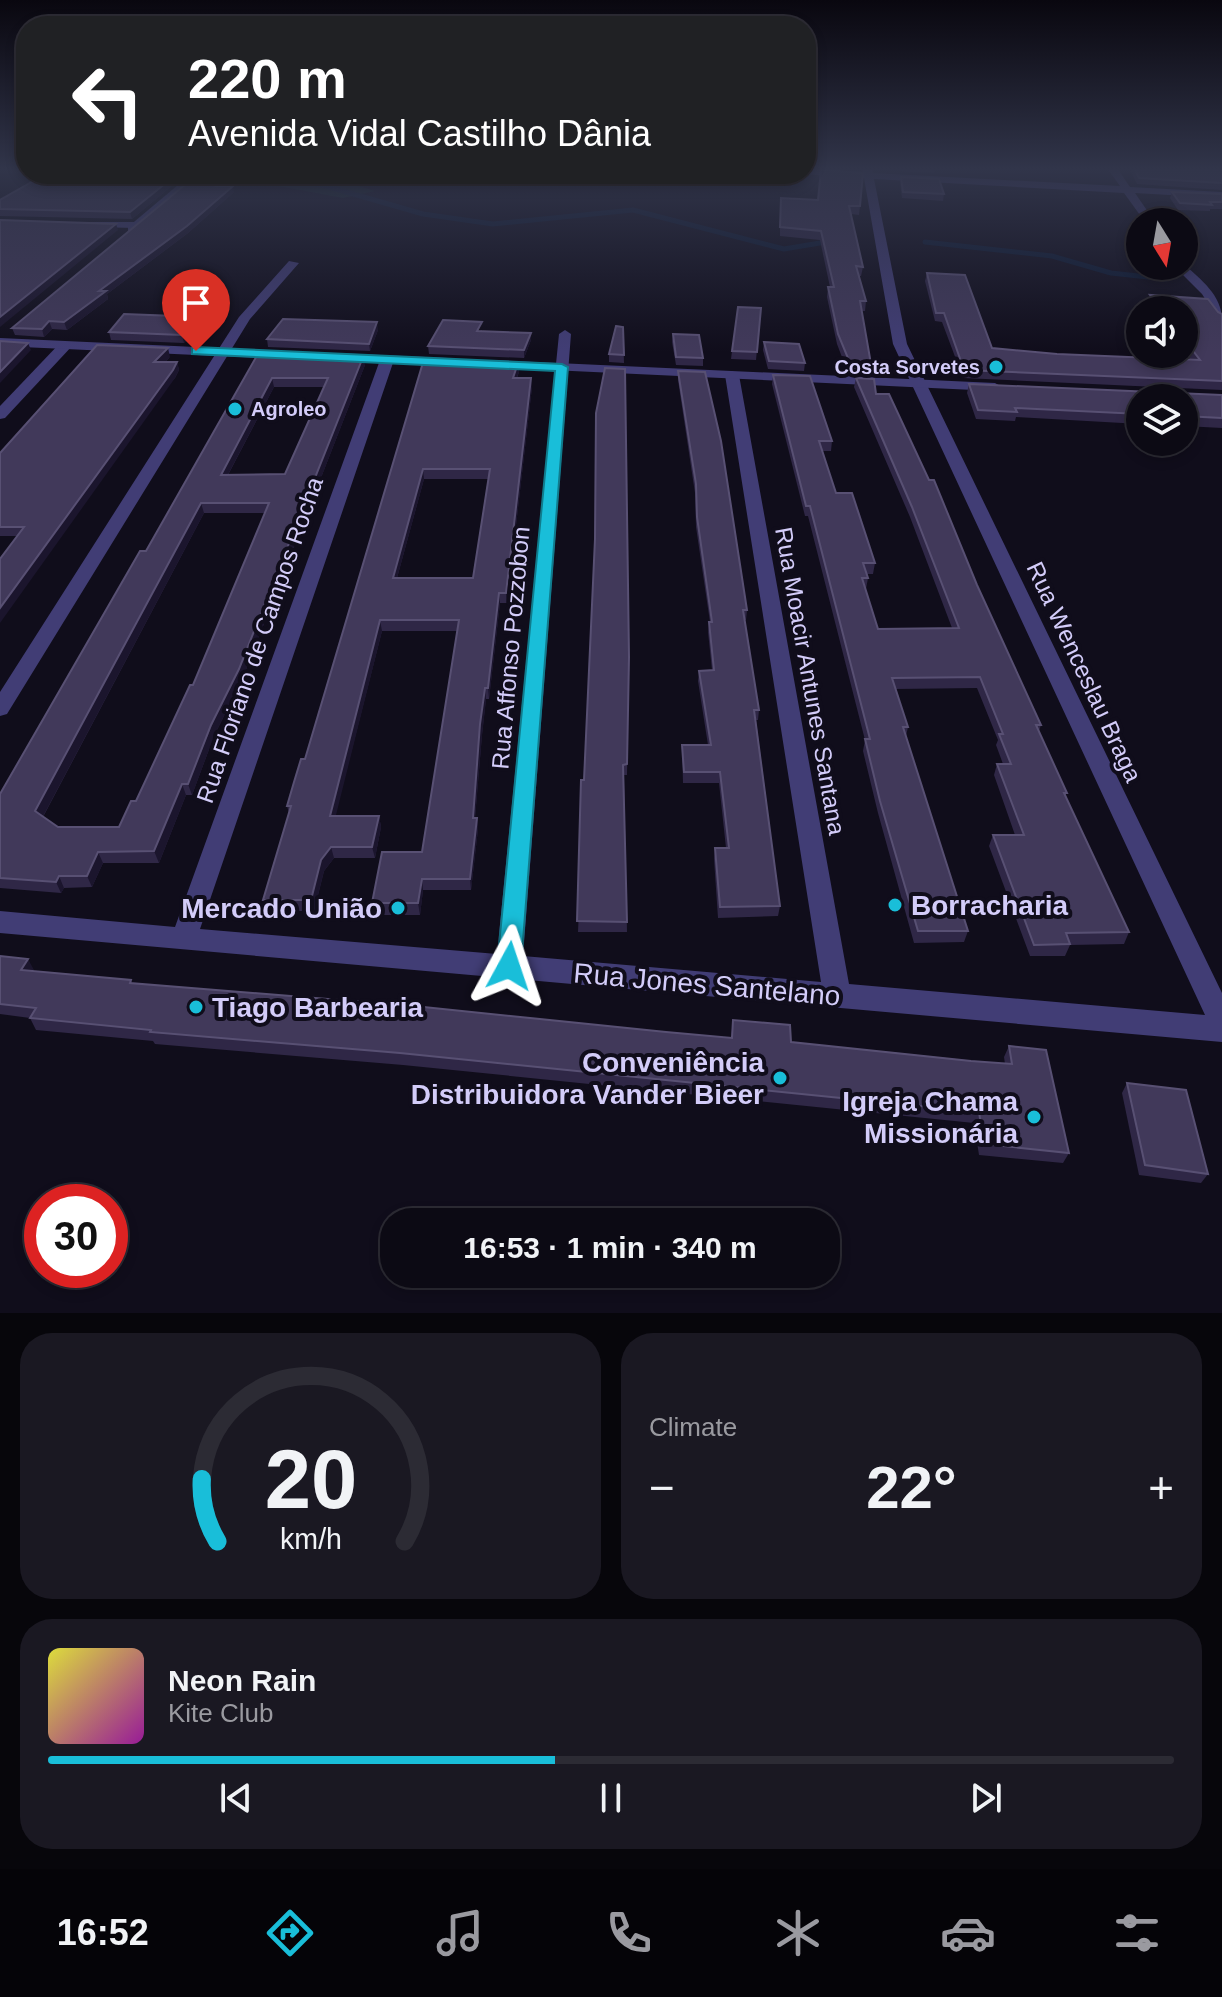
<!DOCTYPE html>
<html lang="en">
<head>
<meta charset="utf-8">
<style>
  :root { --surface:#0c0a14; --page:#1a1822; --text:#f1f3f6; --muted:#9a9aa0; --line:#2c2b34; --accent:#19bed9 }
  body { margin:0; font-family:Arial,sans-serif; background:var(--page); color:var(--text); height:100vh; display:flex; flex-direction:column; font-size:30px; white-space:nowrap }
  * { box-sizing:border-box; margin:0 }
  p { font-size:26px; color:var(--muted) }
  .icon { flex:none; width:44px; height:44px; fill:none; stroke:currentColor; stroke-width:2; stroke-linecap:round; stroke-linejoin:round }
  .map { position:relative; height:1313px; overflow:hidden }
  .side { display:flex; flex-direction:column; gap:20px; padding:20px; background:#07060b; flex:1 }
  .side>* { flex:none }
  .banner { position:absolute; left:16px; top:16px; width:800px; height:168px; border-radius:32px; box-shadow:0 4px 12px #0003,0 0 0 2px var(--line); background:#202124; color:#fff; overflow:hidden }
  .needle { width:52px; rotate:169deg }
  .fabs { position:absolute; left:1126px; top:208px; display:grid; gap:16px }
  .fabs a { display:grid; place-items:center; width:72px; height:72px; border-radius:50%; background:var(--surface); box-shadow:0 4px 12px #0003,0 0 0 2px var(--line); font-size:40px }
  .speed { position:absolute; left:24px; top:1184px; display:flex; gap:16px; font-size:40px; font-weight:700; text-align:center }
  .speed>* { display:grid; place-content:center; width:104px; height:104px; border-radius:50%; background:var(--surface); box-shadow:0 4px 12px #0003,0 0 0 2px var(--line); line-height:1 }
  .speed .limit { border:12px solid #d22; background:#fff; color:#111 }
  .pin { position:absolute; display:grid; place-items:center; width:68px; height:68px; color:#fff; margin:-82px -34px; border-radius:50% 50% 50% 0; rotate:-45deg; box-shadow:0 0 8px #0007 }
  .pin .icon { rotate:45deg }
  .me { position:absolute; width:88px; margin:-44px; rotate:5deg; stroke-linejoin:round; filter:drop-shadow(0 0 6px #0008) }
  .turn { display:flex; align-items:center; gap:28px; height:168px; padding:0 40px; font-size:36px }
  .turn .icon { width:104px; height:104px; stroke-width:2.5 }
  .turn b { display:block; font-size:56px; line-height:68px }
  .big { font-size:60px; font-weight:700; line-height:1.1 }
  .side .tile { flex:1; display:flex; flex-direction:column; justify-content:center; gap:12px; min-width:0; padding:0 28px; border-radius:32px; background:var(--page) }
  .side .dial { align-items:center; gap:0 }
  .dial svg { height:208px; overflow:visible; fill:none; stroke:var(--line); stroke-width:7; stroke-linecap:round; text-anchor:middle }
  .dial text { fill:var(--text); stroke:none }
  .song { display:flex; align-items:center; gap:24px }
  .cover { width:96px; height:96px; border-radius:12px; background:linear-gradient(135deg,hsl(60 70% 55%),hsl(300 70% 35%)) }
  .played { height:8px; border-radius:4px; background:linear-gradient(90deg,var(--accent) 45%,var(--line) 45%) }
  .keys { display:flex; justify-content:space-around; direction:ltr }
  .heat { display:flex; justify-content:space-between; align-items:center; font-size:44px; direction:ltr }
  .side .tiles { flex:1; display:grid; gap:20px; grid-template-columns:1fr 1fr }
  .tile:last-child { grid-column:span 2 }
  .trip { position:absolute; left:380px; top:1208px; width:460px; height:80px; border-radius:32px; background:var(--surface); box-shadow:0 4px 12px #0003,0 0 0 2px var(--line); font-weight:700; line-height:80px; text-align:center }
  .menu { display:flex; height:128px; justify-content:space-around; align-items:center; background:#050408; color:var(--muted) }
  .menu .icon { width:56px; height:56px }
  .menu .selected { color:var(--accent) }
  .menu b { font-size:36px; color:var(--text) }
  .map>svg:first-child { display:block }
  .green { fill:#112424 }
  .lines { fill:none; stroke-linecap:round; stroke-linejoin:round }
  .stream { stroke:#0d1a33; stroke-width:5 }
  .minor { fill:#413d75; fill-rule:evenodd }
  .tertiary { fill:#413d75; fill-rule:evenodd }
  .wall { fill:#2f2746; fill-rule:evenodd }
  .shaded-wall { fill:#1b152d }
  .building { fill:#41395a; stroke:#585073; stroke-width:2; fill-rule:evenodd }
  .route { fill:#19bed9; stroke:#107c8d; stroke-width:2 }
  .poi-dot { fill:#19bed9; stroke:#100d1b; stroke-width:3 }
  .labels { text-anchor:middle; stroke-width:8; stroke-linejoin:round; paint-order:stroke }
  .far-poi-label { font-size:20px; font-weight:bold; fill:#d3ccf9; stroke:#100d1b; text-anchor:end }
  .street-label { font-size:24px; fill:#d3ccf9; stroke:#100d1b }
  .near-poi-label { font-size:28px; font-weight:bold; fill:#d3ccf9; stroke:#100d1b; text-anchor:end }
  .near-street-label { font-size:28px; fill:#d3ccf9; stroke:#100d1b }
</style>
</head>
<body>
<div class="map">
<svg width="1222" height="1313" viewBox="0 0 1222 1313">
  <rect width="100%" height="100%" fill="#100d1b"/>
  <!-- green -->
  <path class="green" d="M135,174H319L375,191L343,198L235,178Z"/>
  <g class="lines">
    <!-- stream -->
    <g class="stream">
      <path d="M264,174L322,185L423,214L493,224L633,210L784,249L832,241"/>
      <path d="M925,242L1052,256L1111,273L1166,279"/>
    </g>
    <!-- minor -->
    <g class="minor">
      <path d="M862,168H872L873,173L1120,186L1107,168H1117L1130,187L1222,192V198L1135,193L1155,222H1145L1124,193L874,179L907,344L1222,993V1042L0,933V911L175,927L380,360L387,356L394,360L200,929L497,954L559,334L565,330L571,334L523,956L821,982L725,375L732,371L739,375L849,984L1205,1015L893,344L864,178L803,174H806V169L863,172Z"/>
      <path d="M613,174H623V176L618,179Z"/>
      <path d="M88,222H136L141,225L136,228L92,227L87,224Z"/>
      <path d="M289,261L299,263L250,319L7,714L0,716V692L239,317Z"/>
      <path d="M1184,264C1201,280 1222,295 1222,320L1218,319L1202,294L1174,266Z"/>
      <path d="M61,342L73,345L5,418L0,419V406Z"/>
    </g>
    <!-- tertiary -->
    <g class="tertiary">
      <path d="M191,174H202L136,231H128V227Z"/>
      <path d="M0,338L284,351L291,355L284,359L0,346Z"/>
      <path d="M336,353L448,358L455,362L448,366L331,360L329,357Z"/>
      <path d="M492,360L995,383L1002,387L995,391L487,367V361Z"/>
    </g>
  </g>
  <!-- wall -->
  <g class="wall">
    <path d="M898,168H935L934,173L899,171Z"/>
    <path d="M1129,168H1222V190L1137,184Z"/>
    <path d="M59,174H186L132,219L0,216V200L51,180Z"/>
    <path d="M198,174H245L227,186L234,192L188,233L107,294L108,299L67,330L52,329L44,337L15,335L12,328Z"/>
    <path d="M901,177L944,194L943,201L902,198L900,183Z"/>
    <path d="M1172,192L1222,194V209H1210V211L1178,210L1170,198Z"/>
    <path d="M818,200L860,206L859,215L851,214L863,267L861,276H859L866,301L865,311H862L871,364L870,374L848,373L837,344L827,297L828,287H830L820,240L780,236V206Z"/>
    <path d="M927,273L992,348L1057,354L1190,359L1184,351V310H1153L1147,303L1150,295L1222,314V390L963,378L942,322L935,321L925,281Z"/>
    <path d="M761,308L756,360L731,359L732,351Z"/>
    <path d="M200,317L202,325L184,343L111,340L109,332Z"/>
    <path d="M623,327L624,363L609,362V354Z"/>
    <path d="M378,330L370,351L268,347L267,339Z"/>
    <path d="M482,330V331L531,333V340L524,358L429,354L428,346Z"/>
    <path d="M673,334L703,358V366L676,365L672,342Z"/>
    <path d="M764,342L805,363L804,371L768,369L763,350Z"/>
    <path d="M259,352L365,365L242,680L214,736L192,795H186L159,863H103L92,887L64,888L61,893L0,888V794L146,551ZM274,387H324L285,474L228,475ZM204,513H265L193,685L136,801L119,827H58L43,817Z"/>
    <path d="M170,357L165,362H177L179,370L175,378L17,536H0V453Z"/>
    <path d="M424,359L518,363L519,372L517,378L532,387L507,603H500L489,699H486L482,735L475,818H477L478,829L471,890H423L420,915H374L372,903L422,852L457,631H382L335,816H379L381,827L375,858H334L324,871L314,911H266L263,900L289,813L287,806L305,759ZM424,479H488L473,578H397Z"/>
    <path d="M678,371L747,610L746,620H745L759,710L758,720H756L780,906L778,916L718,918L714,859L715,848H726L719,783H683L682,745H708L698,681L699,671L712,670L708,632L709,622H710L696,527L695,493L678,380Z"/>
    <path d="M773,375L832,441L831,451H822L836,493L875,563L873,574H867L868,578L866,589H865L878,629L952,628L910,517L854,387L856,378L876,394L977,585L1041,725L1039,731L1067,793L1065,796L1129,932L1124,944L1070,945L1065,956H1030L989,846L993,835H1015L994,775L997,764H1003L996,745L998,740L977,688L896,689L908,727L906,736L968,931L964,942L914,943L878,813L863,751L865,740L808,516H805L772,384Z"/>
    <path d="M969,384L1222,395V428L1184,426V398H1140V424L1016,417L1015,421L976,419L967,393Z"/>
    <path d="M595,539L629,657L627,775H624L627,932H578Z"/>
    <path d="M0,956L28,959L33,971L131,980L132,983L666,1032L731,1038L733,1020L791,1042L1005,1064L1004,1057L1009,1046L1069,1153L1063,1163L979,1155L974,1123L403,1065L155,1044L153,1041L36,1030L30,1018L0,1014Z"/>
    <path d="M1127,1083L1208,1174L1201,1183L1139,1175L1122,1093Z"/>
  </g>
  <!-- shaded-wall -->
  <g class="shaded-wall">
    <path d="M177,174H186L132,219L130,212Z"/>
    <path d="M235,174H245L218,192L217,186Z"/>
    <path d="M233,186L234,192L188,233L107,294L108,299L67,330L64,322L99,291Z"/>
    <path d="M116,224L118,230L0,327V317Z"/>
    <path d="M200,317L202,325L184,343L182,335Z"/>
    <path d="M49,321L52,329L44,337L42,329Z"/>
    <path d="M377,322L378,330L370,351L369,344Z"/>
    <path d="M531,333V340L524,358V350Z"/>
    <path d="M28,343L31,350L0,383V372Z"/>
    <path d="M168,348L170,357L157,370L154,362Z"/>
    <path d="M363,357L365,365L242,680L214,736L192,795L188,784Z"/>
    <path d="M177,362L179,370L175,378L0,623V608Z"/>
    <path d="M518,363L519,372L513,387V378Z"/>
    <path d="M272,378L274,387L223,484L221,475Z"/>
    <path d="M531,378L532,387L507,603L506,593Z"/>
    <path d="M423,469L424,479L394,589L393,578Z"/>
    <path d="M201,503L204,513L40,822L35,811Z"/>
    <path d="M499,593L500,603L489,699L488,688Z"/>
    <path d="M380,620L382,631L333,827L330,816Z"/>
    <path d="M485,688L486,699L482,735L474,829L473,818L480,724Z"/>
    <path d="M182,784L186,795L159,863L154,851Z"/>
    <path d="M379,816L381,827L375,858L372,847Z"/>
    <path d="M477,818L478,829L471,890L470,879Z"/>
    <path d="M331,847L334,858L324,871L314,911L311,900L321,860Z"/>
    <path d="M98,852L103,863L92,887L87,876Z"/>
    <path d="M59,876L64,888L61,893L56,882Z"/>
    <path d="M422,879L423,890L420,915L418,903Z"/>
    <path d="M28,959L34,970L27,981L21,970Z"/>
  </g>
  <!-- building -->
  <g class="building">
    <path d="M1134,168H1222V183L1139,178Z"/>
    <path d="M821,170L863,173L860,206H849L863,267L856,266L866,301H860L871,364L850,363L838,334L828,287H834L821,231L780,227L781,198L818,200Z"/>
    <path d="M59,174H177L130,212L0,209V200L37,179L51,180Z"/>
    <path d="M198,174H235L217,186H233L187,226L99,291H106L64,322L49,321L42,329L12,328Z"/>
    <path d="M901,177L939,179L944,194L903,192Z"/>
    <path d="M1172,192L1222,194V202H1210L1212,205L1180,203Z"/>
    <path d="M0,220L116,224L0,317Z"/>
    <path d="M927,273L965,275L992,348L1057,354L1200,360L1184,339V310H1162L1150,295L1208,299L1218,312L1222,314V381L964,370L944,313H936Z"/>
    <path d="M738,307L761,308L757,352L732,351Z"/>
    <path d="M124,314L200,317L182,335L109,332Z"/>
    <path d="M283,319L377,322L369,344L267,339Z"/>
    <path d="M443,320L482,322L477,331L531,333L524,350L428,346Z"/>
    <path d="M616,326L623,327L624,355L609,354Z"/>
    <path d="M673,334L699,335L703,358L676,357Z"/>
    <path d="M0,341L28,343L0,372Z"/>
    <path d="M764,342L799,344L805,363L769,361Z"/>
    <path d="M97,345L168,348L154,362H177L173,370L0,608V559L24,527H0V453Z"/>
    <path d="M259,352L363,357L239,669L211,725L188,784H182L154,851L98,852L87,876H59L56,882L0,878V794L140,551H146ZM272,378H328L285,474L221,475ZM201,503H269L193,685H190L136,801H131L119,827H58L35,811Z"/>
    <path d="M424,359L518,363L513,378H531L506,593H499L488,688H485L480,724L473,818H477L470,879H422L418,903H372L382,852H422L459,620H380L330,816H379L372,847H331L321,860L311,900H263L291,806H287L294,782L301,759H305ZM423,469H490L473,578H393Z"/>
    <path d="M605,368L625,369L629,657L627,764L623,765L627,922L577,921L581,780H584L595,539L596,413Z"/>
    <path d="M678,371L705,372L721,441L747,610H743L759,710H754L780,906L720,907L715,848H729L720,772H684L682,745H711L699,671L714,670L709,622H712L697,517L696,484Z"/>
    <path d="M773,375L810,376L832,441H819L836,493H852L875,563H863L868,578H862L878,629L959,628L912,507L856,378L874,379L876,394H889L929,480H934L977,585L1041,725H1036L1067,793H1064L1129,932L1066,933L1070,944L1034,945L993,835H1024L997,764H1011L999,734H1003L980,677L892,678L908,727H903L968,931H918L880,801L865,739H870L810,506H806Z"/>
    <path d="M969,384L1222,395V418L1184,416V398H1140V414L1015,408L1017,412L978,410Z"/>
    <path d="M0,956L28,959L21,970L131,980L130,983L414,1006L666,1032L732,1038L733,1020L790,1025L791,1042L971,1061L1012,1064L1009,1046L1046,1050L1069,1153L984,1144L979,1112L400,1053L150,1032L151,1030L30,1018L36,1008L0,1004Z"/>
    <path d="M1127,1083L1186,1090L1208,1174L1145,1165Z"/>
  </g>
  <!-- sky -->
  <linearGradient id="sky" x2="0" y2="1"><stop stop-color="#09070f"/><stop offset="0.48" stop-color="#31354a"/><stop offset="1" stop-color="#31354a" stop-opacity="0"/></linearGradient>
  <rect width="1222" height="352" fill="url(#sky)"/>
  <!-- route -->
  <path class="route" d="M196,347L562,364L568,367L521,966L517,974L509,977L500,974L497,966L555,371L192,354V348Z"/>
  <!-- markers -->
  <g class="poi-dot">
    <circle cx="996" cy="367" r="8"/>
    <circle cx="235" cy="409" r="8"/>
    <circle cx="895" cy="905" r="8"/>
    <circle cx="398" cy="908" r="8"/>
    <circle cx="196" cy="1007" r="8"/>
    <circle cx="780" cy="1078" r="8"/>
    <circle cx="1034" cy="1117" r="8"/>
  </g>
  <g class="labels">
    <!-- far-poi labels -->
    <g class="far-poi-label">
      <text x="980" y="374">Costa Sorvetes</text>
      <text x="251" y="416" text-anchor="start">Agroleo</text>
    </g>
    <!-- street labels -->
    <g class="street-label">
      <text transform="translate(260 640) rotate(-71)" y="8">Rua Floriano de Campos Rocha</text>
      <text transform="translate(511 648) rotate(-85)" y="8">Rua Affonso Pozzobon</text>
      <text transform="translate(1084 672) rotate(65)" y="8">Rua Wenceslau Braga</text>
      <text transform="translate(810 681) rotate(80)" y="8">Rua Moacir Antunes Santana</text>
    </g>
    <!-- near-poi labels -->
    <g class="near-poi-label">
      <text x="911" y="915" text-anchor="start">Borracharia</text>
      <text x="382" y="918">Mercado União</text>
      <text x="212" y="1017" text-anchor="start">Tiago Barbearia</text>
      <text x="764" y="1072">Conveniência<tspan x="764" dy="32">Distribuidora Vander Bieer</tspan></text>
      <text x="1018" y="1111">Igreja Chama<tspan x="1018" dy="32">Missionária</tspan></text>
    </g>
    <!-- near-street labels -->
    <g class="near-street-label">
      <text transform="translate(707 984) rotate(5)" y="10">Rua Jones Santelano</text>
    </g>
  </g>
</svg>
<div class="fabs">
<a><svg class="needle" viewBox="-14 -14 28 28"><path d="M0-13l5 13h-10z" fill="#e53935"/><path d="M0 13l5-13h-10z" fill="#9a9aa0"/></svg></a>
<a><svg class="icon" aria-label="sound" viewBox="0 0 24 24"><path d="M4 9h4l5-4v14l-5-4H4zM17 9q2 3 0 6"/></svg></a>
<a><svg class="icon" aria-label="layers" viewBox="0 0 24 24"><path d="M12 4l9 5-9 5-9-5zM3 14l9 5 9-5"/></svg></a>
</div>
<div class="speed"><div class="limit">30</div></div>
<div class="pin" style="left:196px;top:351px;background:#d93025"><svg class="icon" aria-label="arrive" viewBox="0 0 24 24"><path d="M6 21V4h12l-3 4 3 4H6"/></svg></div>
<svg class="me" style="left:509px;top:966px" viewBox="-20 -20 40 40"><path d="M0-17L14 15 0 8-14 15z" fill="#19bed9" stroke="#fff" stroke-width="4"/></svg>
<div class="trip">16:53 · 1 min · 340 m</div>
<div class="banner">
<div class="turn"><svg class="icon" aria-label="left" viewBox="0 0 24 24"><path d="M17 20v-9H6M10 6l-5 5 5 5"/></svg><div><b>220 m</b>Avenida Vidal Castilho Dânia</div></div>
</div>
</div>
<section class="side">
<div class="tiles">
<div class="tile dial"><svg viewBox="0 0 100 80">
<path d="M14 69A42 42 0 1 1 86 69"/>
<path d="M14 69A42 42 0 0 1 8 45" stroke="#19bed9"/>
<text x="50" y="56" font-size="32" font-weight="700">20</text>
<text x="50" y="72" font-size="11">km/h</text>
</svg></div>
<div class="tile"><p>Climate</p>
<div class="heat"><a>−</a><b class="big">22°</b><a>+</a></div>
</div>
<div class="tile">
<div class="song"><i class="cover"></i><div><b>Neon Rain</b><p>Kite Club</p></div></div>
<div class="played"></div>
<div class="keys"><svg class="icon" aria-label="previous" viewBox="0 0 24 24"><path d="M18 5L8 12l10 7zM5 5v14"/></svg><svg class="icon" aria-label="pause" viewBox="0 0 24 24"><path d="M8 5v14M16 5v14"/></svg><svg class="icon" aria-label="next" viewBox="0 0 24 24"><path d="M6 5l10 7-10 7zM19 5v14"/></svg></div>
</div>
</div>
</section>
<nav class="menu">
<b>16:52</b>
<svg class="icon selected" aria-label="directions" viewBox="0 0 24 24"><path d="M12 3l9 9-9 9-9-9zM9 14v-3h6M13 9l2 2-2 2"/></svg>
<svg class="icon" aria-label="music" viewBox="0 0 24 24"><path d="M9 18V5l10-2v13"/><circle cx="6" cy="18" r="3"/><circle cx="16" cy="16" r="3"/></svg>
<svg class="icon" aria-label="phone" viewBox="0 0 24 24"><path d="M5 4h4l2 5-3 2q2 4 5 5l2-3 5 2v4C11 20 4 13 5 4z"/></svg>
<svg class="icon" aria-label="climate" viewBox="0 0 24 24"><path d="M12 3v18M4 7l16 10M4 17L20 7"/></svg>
<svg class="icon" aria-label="car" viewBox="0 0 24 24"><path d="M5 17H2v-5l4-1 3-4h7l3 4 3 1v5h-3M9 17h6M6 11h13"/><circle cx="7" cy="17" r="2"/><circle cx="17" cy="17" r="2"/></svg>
<svg class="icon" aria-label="filters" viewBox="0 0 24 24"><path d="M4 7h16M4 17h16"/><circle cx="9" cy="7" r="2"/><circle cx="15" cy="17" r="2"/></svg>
</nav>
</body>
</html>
